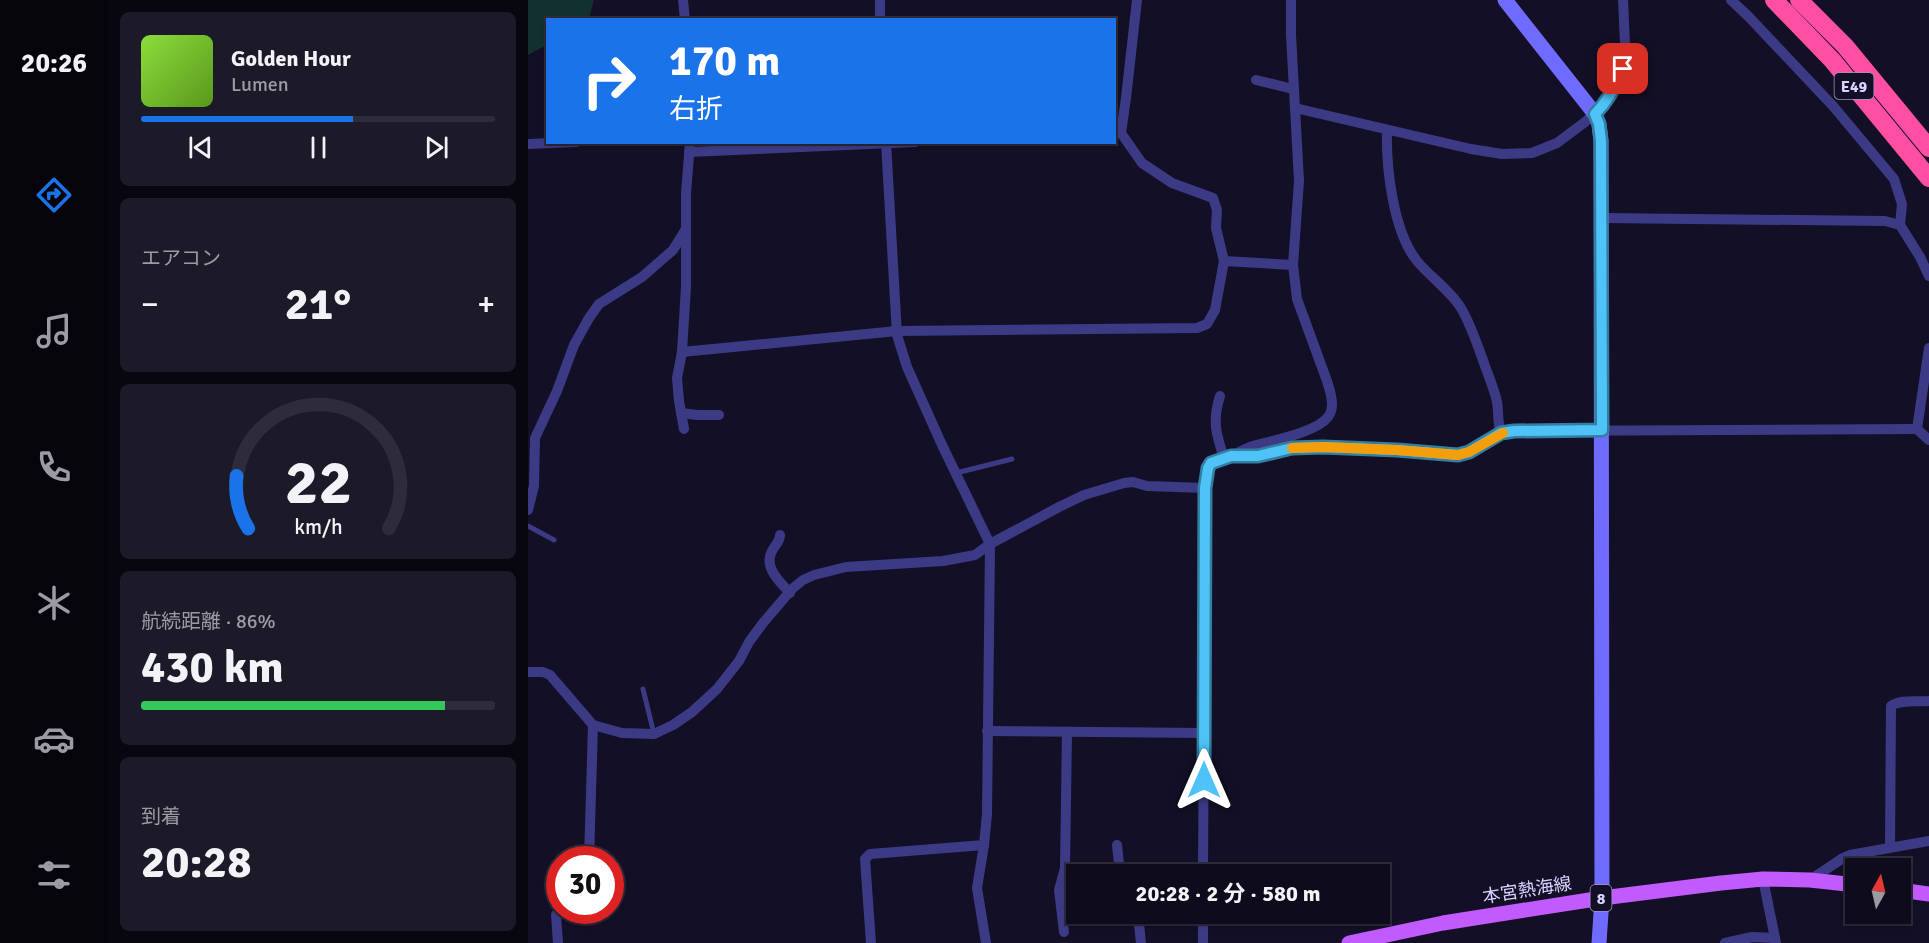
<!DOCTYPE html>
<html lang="ja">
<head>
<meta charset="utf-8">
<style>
  :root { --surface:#0e0b1c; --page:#1c1929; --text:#f1f3f6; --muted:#9b9ba3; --line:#2e2b3b; --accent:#1a73e8 }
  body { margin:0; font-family:Signika,"Noto Sans JP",sans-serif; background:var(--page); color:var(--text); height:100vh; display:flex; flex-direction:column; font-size:22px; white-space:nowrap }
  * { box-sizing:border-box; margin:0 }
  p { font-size:20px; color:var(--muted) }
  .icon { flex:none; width:33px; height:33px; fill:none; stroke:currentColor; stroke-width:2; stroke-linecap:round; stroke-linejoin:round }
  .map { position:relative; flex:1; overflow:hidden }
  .drawer { display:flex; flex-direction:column; gap:12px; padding:12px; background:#08060f; width:420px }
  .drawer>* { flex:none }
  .banner { position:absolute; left:18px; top:18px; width:570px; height:126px; border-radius:0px; box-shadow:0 2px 4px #0004,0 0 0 2px var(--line); background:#1a73e8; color:#fff; overflow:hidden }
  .needle { width:39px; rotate:8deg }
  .fabs { position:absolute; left:1317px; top:858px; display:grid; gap:12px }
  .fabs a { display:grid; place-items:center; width:66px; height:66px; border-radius:0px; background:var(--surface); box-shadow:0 2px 4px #0004,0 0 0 2px var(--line); font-size:30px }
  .speed { position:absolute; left:18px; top:846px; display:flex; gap:12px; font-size:30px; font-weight:700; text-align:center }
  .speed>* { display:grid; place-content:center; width:78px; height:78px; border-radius:50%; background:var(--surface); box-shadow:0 2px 4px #0004,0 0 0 2px var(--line); line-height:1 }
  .speed .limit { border:9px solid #d22; background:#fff; color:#111 }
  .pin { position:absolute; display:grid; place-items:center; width:51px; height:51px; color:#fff; margin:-26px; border-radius:12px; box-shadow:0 3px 9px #0006 }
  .me { position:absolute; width:66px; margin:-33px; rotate:0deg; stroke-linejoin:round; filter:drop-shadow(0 0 4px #0008) }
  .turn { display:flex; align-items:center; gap:21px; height:126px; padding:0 24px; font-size:27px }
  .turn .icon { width:78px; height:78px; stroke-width:2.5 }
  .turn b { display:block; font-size:42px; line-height:51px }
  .big { font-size:45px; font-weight:700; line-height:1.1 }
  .drawer .tile { flex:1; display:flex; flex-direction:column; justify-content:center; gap:9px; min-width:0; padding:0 21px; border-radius:9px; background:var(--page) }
  .drawer .dial { align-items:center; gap:0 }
  .dial svg { height:156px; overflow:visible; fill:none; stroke:var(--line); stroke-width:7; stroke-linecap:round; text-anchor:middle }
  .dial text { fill:var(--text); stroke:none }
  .song { display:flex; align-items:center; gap:18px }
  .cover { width:72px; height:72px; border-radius:9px; background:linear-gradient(135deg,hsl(90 70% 55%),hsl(90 70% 35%)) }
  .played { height:6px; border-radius:3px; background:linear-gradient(90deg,var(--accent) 60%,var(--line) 60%) }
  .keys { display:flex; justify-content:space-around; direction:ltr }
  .heat { display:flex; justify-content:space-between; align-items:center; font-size:33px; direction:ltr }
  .charge { height:9px; border-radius:4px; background:linear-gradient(90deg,#34c759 86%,var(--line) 0) }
  .trip { position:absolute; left:538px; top:864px; width:324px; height:60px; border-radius:0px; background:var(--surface); box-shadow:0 2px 4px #0004,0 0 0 2px var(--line); font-weight:700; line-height:60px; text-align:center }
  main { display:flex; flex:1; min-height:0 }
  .dock { display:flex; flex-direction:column; width:108px; justify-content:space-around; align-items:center; background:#06040b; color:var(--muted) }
  .dock .icon { width:42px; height:42px }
  .dock .selected { color:var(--accent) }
  .dock b { font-size:27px; color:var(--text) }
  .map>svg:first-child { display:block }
  .green { fill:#12302f }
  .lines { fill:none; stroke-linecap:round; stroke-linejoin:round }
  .lane { stroke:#3d3a85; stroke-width:5 }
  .street { stroke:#3d3a85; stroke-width:10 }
  .secondary { stroke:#6f6bff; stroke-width:15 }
  .primary { stroke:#c25bff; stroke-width:15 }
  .highway { stroke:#ff4fa3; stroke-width:18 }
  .route-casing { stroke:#337fa1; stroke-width:15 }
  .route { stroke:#4fc3f7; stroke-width:10 }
  .slow { stroke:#f59e0b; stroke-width:10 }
  .labels { text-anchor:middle; stroke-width:6; stroke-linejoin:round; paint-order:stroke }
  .shield { fill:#130f26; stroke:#9e99be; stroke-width:1.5 }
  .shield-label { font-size:16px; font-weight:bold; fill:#d9d4ff }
  .street-label { font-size:18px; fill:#d9d4ff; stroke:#130f26 }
</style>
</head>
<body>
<main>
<nav class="dock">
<b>20:26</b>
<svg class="icon selected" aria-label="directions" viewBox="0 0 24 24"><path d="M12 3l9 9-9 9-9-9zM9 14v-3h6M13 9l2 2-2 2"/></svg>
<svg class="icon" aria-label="music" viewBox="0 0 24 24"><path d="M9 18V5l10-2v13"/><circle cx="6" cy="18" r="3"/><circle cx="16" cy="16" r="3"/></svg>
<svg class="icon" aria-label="phone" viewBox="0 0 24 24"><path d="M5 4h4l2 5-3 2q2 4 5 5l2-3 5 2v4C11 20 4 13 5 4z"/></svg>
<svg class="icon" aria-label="climate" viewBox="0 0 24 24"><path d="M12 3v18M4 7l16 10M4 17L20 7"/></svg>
<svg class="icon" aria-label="car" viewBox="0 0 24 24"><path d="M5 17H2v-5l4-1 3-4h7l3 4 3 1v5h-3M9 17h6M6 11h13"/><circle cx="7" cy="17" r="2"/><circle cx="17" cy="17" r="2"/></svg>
<svg class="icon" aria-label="filters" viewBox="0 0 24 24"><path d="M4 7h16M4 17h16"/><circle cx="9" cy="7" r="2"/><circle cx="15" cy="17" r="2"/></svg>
</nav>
<section class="drawer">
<div class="tile">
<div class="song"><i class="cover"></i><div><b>Golden Hour</b><p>Lumen</p></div></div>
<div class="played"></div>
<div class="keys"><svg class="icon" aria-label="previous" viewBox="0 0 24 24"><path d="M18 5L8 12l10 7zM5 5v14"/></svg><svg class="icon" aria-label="pause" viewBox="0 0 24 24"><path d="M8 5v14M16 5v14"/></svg><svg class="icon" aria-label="next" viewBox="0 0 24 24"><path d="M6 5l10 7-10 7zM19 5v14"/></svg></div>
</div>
<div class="tile"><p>エアコン</p>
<div class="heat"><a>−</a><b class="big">21°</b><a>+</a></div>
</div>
<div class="tile dial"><svg viewBox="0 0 100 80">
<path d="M14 69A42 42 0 1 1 86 69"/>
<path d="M14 69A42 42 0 0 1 8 42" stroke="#1a73e8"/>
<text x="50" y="56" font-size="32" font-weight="700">22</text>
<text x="50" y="72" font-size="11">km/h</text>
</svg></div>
<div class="tile"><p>航続距離 · 86%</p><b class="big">430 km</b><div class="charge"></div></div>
<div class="tile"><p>到着</p><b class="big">20:28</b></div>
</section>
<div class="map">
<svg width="1401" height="943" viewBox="0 0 1401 943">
  <rect width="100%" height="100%" fill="#130f26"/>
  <!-- green -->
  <path class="green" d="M0,0H66L61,19L20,20L19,45L0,55Z"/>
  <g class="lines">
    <!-- lane -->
    <g class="lane">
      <path d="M428,473L484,459"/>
      <path d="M0,526L26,540"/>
      <path d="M115,689L126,734"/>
    </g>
    <!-- street -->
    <g class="street">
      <path d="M155,0L157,20"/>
      <path d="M352,0V20"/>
      <path d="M1203,0L1220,16L1305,106L1366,179L1374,204L1372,225"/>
      <path d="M728,80L765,89"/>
      <path d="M767,108L943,149L974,154L1004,153L1029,143L1057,122L1077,103L1090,81L1095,69L1097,44L1095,0"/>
      <path d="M859,130C858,168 865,231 889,261C902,277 922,290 933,308C943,325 949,344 956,363C960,375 966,388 969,402C971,413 969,421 973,433"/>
      <path d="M586,133H593L614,163L644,183L685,198L689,210L688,228L696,261L765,265"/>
      <path d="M593,133L598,98L609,0"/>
      <path d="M0,144L48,142"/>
      <path d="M161,152L387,142"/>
      <path d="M1075,218L1357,221L1372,225L1392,257L1401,276"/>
      <path d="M1401,348L1389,429L1401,440"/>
      <path d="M154,352L369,331L669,328L679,324L687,310L696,261"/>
      <path d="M692,396C684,421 688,434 696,458"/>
      <path d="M153,413L169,415H191"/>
      <path d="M156,429L151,401L149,378L154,352L158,287V230"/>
      <path d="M706,456H730L764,448L795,447L869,450L930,455L941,452L973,433L986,431L1389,429"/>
      <path d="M0,510L6,486L7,438L29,391L46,345L61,318L71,304L114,277L145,250L158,229V194L162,142"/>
      <path d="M252,535C252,542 247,545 244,551C235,567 252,582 262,593"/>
      <path d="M0,672H15L22,675L65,725L94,733L126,734L145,725L164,712L189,689L211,661L221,642L235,623L264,589L275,580L286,575L318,567L415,561L447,555L462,544L531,507L556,495L596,483L605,482L619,486L677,488"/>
      <path d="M459,731L676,733"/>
      <path d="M456,845L449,888L458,943"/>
      <path d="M589,845L592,874"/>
      <path d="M1362,847L1363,706C1372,699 1389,702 1401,701"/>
      <path d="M61,860L65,725"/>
      <path d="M675,874L677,529C677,509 673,481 683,463C690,459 698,458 705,455C711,453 716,449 722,447C741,441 788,433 800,417C808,407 802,391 799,381L769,299L765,265L771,181L763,35V0"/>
      <path d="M1235,879L1248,943"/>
      <path d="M1282,880L1315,858L1322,855L1401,841"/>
      <path d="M610,914L613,943"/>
      <path d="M536,932L531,890L537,868L539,732"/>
      <path d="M30,943L28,915L59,910"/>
      <path d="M343,943L337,859L342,854L456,845L459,814L462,544L414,445L379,367L369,335L358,142"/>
      <path d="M675,943V914"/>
      <path d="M1197,943L1224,937L1247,938"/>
    </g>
    <!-- secondary -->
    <path class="secondary" d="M977,0L1067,114L1071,124L1073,141L1074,898L1071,943"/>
    <!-- primary -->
    <g class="primary">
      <path d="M1372,890L1401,894"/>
      <path d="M821,943L915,923L1074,898L1193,883L1235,879L1282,880L1328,885"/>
    </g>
    <!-- highway -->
    <g class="highway">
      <path d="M1246,0L1304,60L1401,178"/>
      <path d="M1271,0L1317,46L1401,148"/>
    </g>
  </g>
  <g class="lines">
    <defs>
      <path id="route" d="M676,780L677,488L680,468L683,463L703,456H730L764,448L795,447L869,450L930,455L941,452L973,433L986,431L1074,430L1073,141L1071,124L1067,114C1080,101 1088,86 1095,69"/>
    </defs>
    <!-- route casing -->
    <use href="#route" class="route-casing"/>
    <!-- route -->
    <use href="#route" class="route"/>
    <!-- slow -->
    <path class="slow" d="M764,448L795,447L869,450L930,455L941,452L975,433"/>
  </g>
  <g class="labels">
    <!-- shield labels -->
    <g class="shield">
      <rect x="1306.5" y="73" width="39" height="26" rx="4.5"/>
      <rect x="1062.5" y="885" width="21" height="26" rx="4.5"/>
    </g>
    <g class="shield-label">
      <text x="1326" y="92">E49</text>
      <text x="1073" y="904">8</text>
    </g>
    <!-- street labels -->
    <g class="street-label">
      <text transform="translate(999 890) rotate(-9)" y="6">本宮熱海線</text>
    </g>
  </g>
</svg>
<div class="fabs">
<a><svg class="needle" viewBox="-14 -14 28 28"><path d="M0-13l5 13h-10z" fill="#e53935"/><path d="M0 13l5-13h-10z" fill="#9b9ba3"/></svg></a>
</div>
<div class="speed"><div class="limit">30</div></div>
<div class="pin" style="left:1095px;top:69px;background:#d93025"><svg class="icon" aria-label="arrive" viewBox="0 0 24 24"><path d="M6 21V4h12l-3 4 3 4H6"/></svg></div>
<svg class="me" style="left:676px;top:780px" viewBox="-20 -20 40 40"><path d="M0-17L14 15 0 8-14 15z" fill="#4fc3f7" stroke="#fff" stroke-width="4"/></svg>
<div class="trip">20:28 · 2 分 · 580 m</div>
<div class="banner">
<div class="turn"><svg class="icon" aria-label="right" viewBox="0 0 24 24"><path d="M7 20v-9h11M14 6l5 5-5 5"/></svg><div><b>170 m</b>右折</div></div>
</div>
</div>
</main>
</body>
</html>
